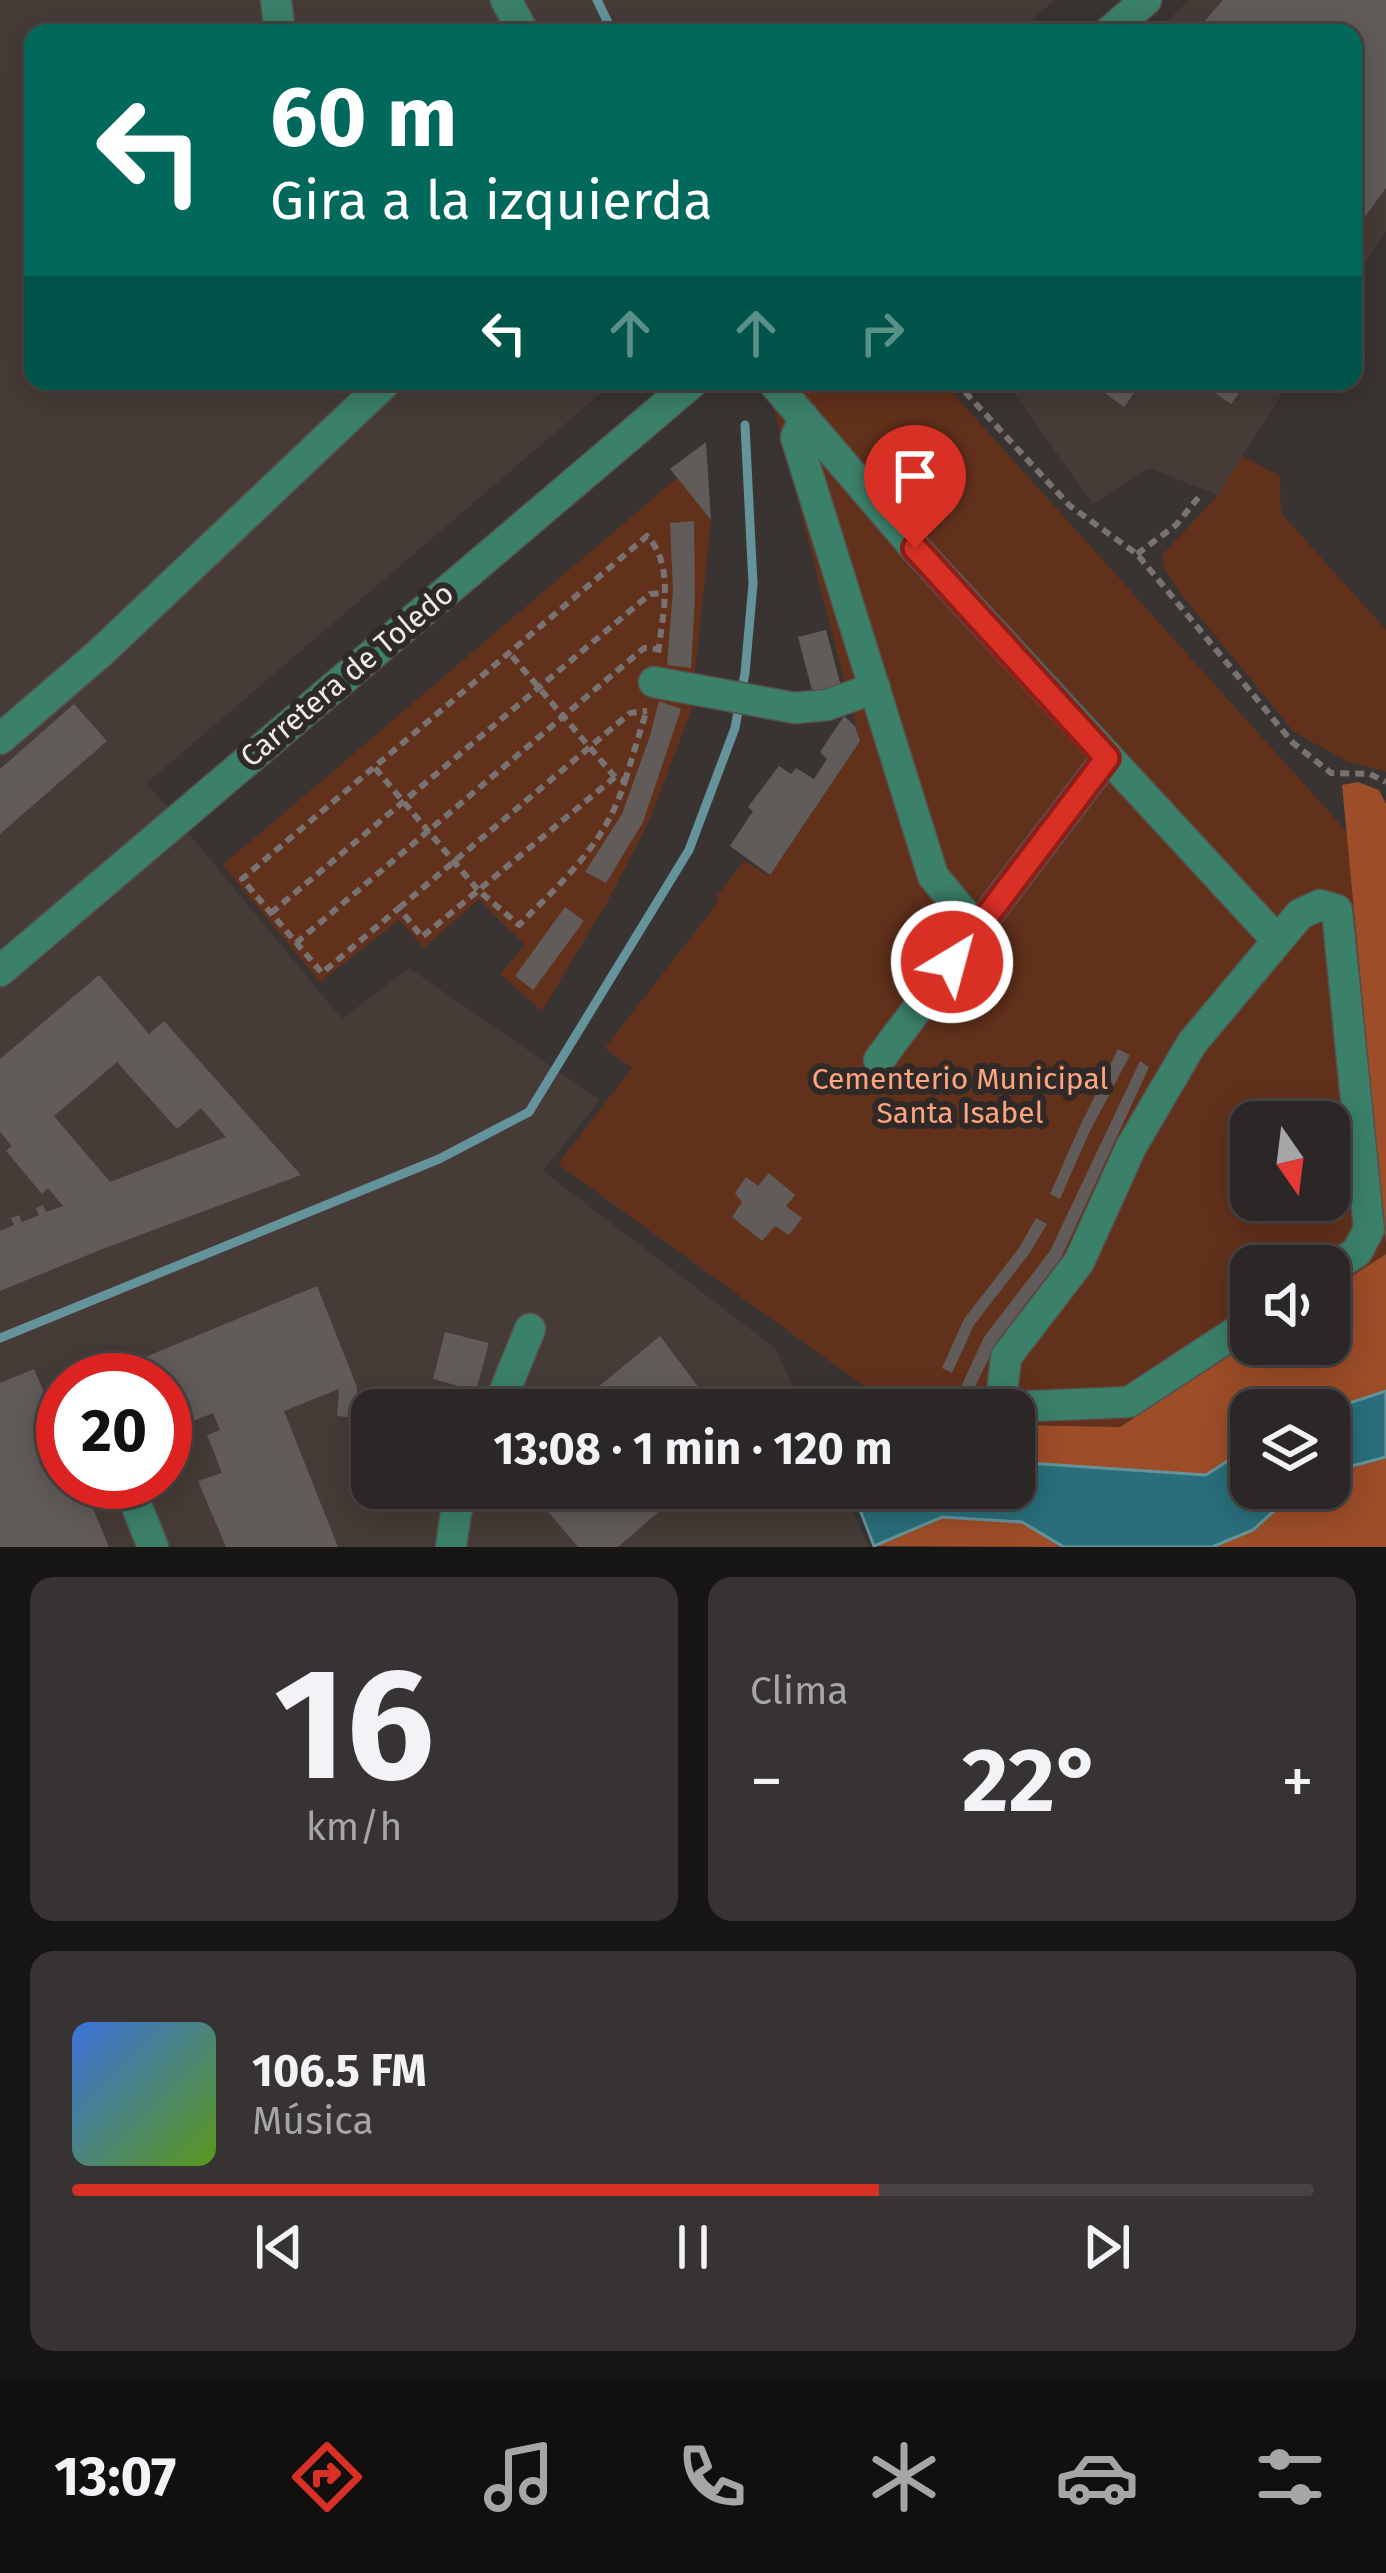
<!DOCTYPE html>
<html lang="es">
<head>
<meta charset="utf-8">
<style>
  :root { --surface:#2b2726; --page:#373332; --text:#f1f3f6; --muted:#a6a5a7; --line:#474443; --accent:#d93025 }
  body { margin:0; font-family:"Fira Sans",sans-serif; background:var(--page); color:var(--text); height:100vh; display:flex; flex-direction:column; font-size:45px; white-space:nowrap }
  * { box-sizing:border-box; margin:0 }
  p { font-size:39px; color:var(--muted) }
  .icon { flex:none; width:66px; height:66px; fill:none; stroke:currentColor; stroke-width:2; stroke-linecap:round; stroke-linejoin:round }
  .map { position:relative; height:1547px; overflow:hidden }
  .sheet { display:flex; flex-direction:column; gap:30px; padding:30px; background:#181515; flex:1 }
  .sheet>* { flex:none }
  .banner { position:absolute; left:24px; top:24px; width:1338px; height:366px; border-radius:24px; box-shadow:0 6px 30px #0003,0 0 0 3px var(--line); background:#00695c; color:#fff; overflow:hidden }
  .needle { width:78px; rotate:166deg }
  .controls { position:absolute; left:1230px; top:1101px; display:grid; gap:24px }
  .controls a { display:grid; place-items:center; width:120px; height:120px; border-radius:24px; background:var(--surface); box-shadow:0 6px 30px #0003,0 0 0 3px var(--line); font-size:60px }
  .speed { position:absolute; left:36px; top:1353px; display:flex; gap:24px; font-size:60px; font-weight:700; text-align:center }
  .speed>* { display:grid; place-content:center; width:156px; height:156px; border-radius:50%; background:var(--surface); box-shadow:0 6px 30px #0003,0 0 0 3px var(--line); line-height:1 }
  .speed .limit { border:18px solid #d22; background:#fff; color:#111 }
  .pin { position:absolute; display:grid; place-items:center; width:102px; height:102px; color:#fff; margin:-123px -51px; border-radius:50% 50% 50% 0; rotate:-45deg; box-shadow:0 0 12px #0007 }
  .pin .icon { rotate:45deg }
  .me { position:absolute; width:132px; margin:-66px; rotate:37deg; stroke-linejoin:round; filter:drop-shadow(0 0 9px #0008) }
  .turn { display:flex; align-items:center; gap:42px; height:252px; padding:0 48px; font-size:54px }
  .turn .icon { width:156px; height:156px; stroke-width:2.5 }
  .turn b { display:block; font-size:84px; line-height:102px }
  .lanes { display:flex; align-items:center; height:114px; padding:0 48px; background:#0003; justify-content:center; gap:60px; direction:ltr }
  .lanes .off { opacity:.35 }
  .big { font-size:90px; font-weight:700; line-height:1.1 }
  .sheet .tile { flex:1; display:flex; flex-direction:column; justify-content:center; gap:18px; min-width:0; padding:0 42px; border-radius:24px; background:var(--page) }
  .sheet .dial { align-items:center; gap:0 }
  .dial b { font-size:156px; line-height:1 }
  .song { display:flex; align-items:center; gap:36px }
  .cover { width:144px; height:144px; border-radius:18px; background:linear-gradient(135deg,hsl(220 70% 55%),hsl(90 70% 35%)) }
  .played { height:12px; border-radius:6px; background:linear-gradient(90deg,var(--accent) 65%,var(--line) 65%) }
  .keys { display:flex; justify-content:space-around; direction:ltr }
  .heat { display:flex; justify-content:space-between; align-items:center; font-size:66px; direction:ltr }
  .sheet .tiles { flex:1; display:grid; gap:30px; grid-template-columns:1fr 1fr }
  .tile:last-child { grid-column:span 2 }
  .trip { position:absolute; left:351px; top:1389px; width:684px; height:120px; border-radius:24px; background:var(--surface); box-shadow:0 6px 30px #0003,0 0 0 3px var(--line); font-weight:700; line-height:120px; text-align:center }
  .menu { display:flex; height:192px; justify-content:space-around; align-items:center; background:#11100f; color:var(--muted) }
  .menu .icon { width:84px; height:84px }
  .menu .selected { color:var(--accent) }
  .menu b { font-size:54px; color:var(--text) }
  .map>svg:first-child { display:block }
  .built { fill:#463b36; fill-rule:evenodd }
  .green { fill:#62311b; fill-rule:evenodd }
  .forest { fill:#9d4d28 }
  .water { fill:#296e7a; stroke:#64939b; stroke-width:3 }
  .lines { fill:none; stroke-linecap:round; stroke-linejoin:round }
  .stream { stroke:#64939b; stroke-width:9 }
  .building { fill:#615c59; fill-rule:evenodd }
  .minor-casing { stroke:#56514f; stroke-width:33 }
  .path { stroke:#787372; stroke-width:6; stroke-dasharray:9 6; stroke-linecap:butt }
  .minor { stroke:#3b8069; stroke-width:30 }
  .route-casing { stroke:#8d1f18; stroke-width:30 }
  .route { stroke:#d93025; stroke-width:21 }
  .labels { text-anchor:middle; stroke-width:12; stroke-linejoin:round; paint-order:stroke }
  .street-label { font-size:30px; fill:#edeae9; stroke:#2f2a28 }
  .park-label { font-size:30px; fill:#fea57f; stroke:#2f2a28 }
</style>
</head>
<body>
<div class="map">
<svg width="1386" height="1547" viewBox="0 0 1386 1547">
  <rect width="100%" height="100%" fill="#393432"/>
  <!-- built -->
  <g class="built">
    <path d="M0,0H1055L1017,33H33V381H615L147,783L342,1019L409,968L600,1100L543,1171L775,1348L804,1410H372V1488H841L869,1547H0ZM63,1380H165V1482H63Z"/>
    <path d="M1190,0H1386V231L1353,283V33H1152Z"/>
    <path d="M1005,381H1290L1218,495L1149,468L1093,504Z"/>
  </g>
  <!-- green -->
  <g class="green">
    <path d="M784,381H942L1347,832L1386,1254L1329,1291V1266H1251V1342L1120,1427L1014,1425V1410H963L935,1404L929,1410H897L558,1164L632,1068L605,1048L719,901L716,897L744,861L769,876L860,741L770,393ZM1251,1122H1329V1200H1251Z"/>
    <path d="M1242,456L1280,476L1281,513L1386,630V772L1347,761L1294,732L1182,595L1164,568L1162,555L1218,495Z"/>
    <path d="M677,478L711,520L691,711L650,819L610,897L542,1011L500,974L525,945L479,899L424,948L399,920L320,982L223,865Z"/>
  </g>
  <!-- forest -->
  <g class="forest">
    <path d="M1358,782L1379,790L1386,804V1244L1342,785Z"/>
    <path d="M1386,1254V1391L1328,1410H1251V1446L1206,1475L1014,1462V1425L1120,1427L1251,1342V1344H1329V1291Z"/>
    <path d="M1386,1457V1547H1212L1253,1530L1299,1488H1329V1472Z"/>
    <path d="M942,1517L1022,1522L1064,1547L874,1546Z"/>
  </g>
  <!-- water -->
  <g class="water">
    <path d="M1386,1391V1457L1329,1472L1328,1410Z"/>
    <path d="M1251,1446V1488H1299L1253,1530L1212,1547H1064L1022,1522L942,1517L874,1546L853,1492L865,1488H1014V1462L1206,1475Z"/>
  </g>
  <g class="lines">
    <!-- stream -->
    <g class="stream">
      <path d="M597,0L613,33"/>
      <path d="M0,1338L439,1159L529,1112L689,850L735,728L745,673L753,584L745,425"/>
    </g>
  </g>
  <!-- building -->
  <g class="building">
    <path d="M1223,0H1386V188L1353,233V33H1194Z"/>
    <path d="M1088,381H1143L1124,407Z"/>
    <path d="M1198,381H1248L1231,404Z"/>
    <path d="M706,442L711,520L670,469Z"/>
    <path d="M694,521L695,595L691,668L667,665L673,590L670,523Z"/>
    <path d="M826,630L841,686L813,694L798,637Z"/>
    <path d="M659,701L681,709L643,822L606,883L585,872L622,814L650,736Z"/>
    <path d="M74,704L107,741L0,834V769Z"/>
    <path d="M844,716L855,726L860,741L770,875L730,846L753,811L748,807L779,766L791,774L796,768L814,779L827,759L820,752Z"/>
    <path d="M565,907L584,921L533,990L515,976Z"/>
    <path d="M99,975L149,1034L164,1021L301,1175L100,1250L0,1291V1231L14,1225L11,1218L19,1215L22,1222L39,1215L36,1208L43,1205L46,1212L63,1206L48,1188L42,1194L6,1151L12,1146L0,1132V1059ZM117,1062L177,1129L201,1108L226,1137L110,1182L54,1116Z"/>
    <path d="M1118,1049L1130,1055L1088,1135L1060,1199L1050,1194L1079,1128Z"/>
    <path d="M1140,1061L1149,1067L1061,1258L997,1341L972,1393L960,1389L984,1337L1050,1251Z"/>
    <path d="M769,1173L795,1195L786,1206L802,1218L789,1235L775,1226L762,1241L732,1217L742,1202L735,1193L746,1177L758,1186Z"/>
    <path d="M1036,1218L1047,1224L1029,1254L974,1325L952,1373L942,1368L964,1319L1019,1248Z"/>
    <path d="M317,1286L357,1387V1418L337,1416L339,1389L284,1411L338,1547H226L198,1481L222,1473L207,1435L220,1430L213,1413L181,1426L168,1400L165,1401V1380H151L143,1358Z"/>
    <path d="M445,1332L489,1343L476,1391L433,1379Z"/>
    <path d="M660,1336L712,1405L705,1410H570Z"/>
    <path d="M34,1369L63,1437V1482H82L109,1547H0V1383Z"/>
    <path d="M528,1488H686L618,1547H578Z"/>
  </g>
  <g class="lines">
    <defs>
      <g id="minor">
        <path d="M276,0L280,33"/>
        <path d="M506,0L524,33"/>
        <path d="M1108,33L1146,0"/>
        <path d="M772,381L915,548L1277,940"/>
        <path d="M804,418L796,437L933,876L977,929L1107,758"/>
        <path d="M654,682L795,708L827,705L875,688"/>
        <path d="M0,739L100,653L387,381"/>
        <path d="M0,971L694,381"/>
        <path d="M879,1060L977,929"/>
        <path d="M1251,1322L1129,1402L1010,1407L1002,1393L1006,1357L1079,1262L1131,1147L1192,1043L1300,914L1320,905L1337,910L1369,1229L1357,1252L1329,1270"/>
        <path d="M497,1410L530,1329"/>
        <path d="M127,1482L153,1547"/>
        <path d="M451,1547L456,1512L466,1488"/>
      </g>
    </defs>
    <!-- minor casing -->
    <use href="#minor" class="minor-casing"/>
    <!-- path -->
    <g class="path">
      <path d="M955,381L1070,506L1137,554L1293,743L1331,773L1370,774L1386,782"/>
      <path d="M1137,554L1176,525L1202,493"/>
      <path d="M375,768L478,890L519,925C563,881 606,843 625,781L615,777L511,655"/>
      <path d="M615,777L422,937L399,908L322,973L242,879L647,536C676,566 662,617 658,655"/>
      <path d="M625,781L647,709"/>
      <path d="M399,908L630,713L647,711"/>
      <path d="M271,913L650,594L664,593"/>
      <path d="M296,943L644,648L658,649"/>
    </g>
    <!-- minor -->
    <use href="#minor" class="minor"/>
  </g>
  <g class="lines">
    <defs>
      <path id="route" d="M915,548L1107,758L952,962"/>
    </defs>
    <!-- route casing -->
    <use href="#route" class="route-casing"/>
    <!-- route -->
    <use href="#route" class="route"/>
  </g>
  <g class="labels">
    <!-- street labels -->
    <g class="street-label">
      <text transform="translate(347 675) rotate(-40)" y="10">Carretera de Toledo</text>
    </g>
    <!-- park labels -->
    <g class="park-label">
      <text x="960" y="1089">Cementerio Municipal<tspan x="960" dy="34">Santa Isabel</tspan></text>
    </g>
  </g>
</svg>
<div class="controls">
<a><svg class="needle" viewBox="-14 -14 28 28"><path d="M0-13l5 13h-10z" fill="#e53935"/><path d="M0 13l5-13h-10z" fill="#a6a5a7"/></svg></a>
<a><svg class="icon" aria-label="sound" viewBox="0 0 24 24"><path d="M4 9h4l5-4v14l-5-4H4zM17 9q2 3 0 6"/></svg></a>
<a><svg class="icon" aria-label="layers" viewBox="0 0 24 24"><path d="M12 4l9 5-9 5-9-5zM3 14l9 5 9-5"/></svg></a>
</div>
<div class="speed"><div class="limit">20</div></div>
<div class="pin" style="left:915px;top:548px;background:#d93025"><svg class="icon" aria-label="arrive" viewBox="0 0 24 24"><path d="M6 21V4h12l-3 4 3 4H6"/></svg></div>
<svg class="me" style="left:952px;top:962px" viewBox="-20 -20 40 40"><circle r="17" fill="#d93025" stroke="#fff" stroke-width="3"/><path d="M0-11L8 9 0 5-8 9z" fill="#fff"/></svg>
<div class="trip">13:08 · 1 min · 120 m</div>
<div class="banner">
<div class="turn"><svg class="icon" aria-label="left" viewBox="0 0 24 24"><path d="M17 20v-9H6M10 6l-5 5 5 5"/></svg><div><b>60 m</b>Gira a la izquierda</div></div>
<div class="lanes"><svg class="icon" aria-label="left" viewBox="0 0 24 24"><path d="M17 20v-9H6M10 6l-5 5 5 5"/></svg><svg class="icon off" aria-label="ahead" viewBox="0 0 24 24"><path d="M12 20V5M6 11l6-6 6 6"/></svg><svg class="icon off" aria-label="ahead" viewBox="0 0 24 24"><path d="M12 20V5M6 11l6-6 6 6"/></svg><svg class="icon off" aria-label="right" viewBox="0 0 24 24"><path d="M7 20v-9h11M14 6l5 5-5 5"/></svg></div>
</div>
</div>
<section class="sheet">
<div class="tiles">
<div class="tile dial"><b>16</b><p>km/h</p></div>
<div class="tile"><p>Clima</p>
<div class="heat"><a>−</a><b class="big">22°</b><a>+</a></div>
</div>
<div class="tile">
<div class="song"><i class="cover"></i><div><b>106.5 FM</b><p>Música</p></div></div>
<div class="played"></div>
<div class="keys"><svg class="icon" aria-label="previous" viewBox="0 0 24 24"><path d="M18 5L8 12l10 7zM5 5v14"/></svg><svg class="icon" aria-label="pause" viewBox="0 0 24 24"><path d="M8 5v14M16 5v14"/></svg><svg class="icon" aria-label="next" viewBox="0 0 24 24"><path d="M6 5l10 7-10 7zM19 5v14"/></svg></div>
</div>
</div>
</section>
<nav class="menu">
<b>13:07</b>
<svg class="icon selected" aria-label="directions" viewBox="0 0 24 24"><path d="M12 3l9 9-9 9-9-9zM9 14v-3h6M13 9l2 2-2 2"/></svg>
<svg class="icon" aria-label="music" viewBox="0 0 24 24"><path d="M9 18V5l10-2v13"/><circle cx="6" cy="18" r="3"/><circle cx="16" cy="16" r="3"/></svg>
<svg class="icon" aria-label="phone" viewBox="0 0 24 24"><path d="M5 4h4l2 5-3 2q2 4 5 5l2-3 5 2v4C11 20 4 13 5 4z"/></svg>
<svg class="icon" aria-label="climate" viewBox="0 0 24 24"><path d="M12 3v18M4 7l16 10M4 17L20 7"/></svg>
<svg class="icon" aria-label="car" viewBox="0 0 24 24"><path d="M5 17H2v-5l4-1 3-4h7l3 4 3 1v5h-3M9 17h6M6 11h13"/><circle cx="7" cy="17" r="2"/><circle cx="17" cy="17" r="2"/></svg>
<svg class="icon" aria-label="filters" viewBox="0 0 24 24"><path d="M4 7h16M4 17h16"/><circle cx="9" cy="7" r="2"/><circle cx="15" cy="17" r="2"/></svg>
</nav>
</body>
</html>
